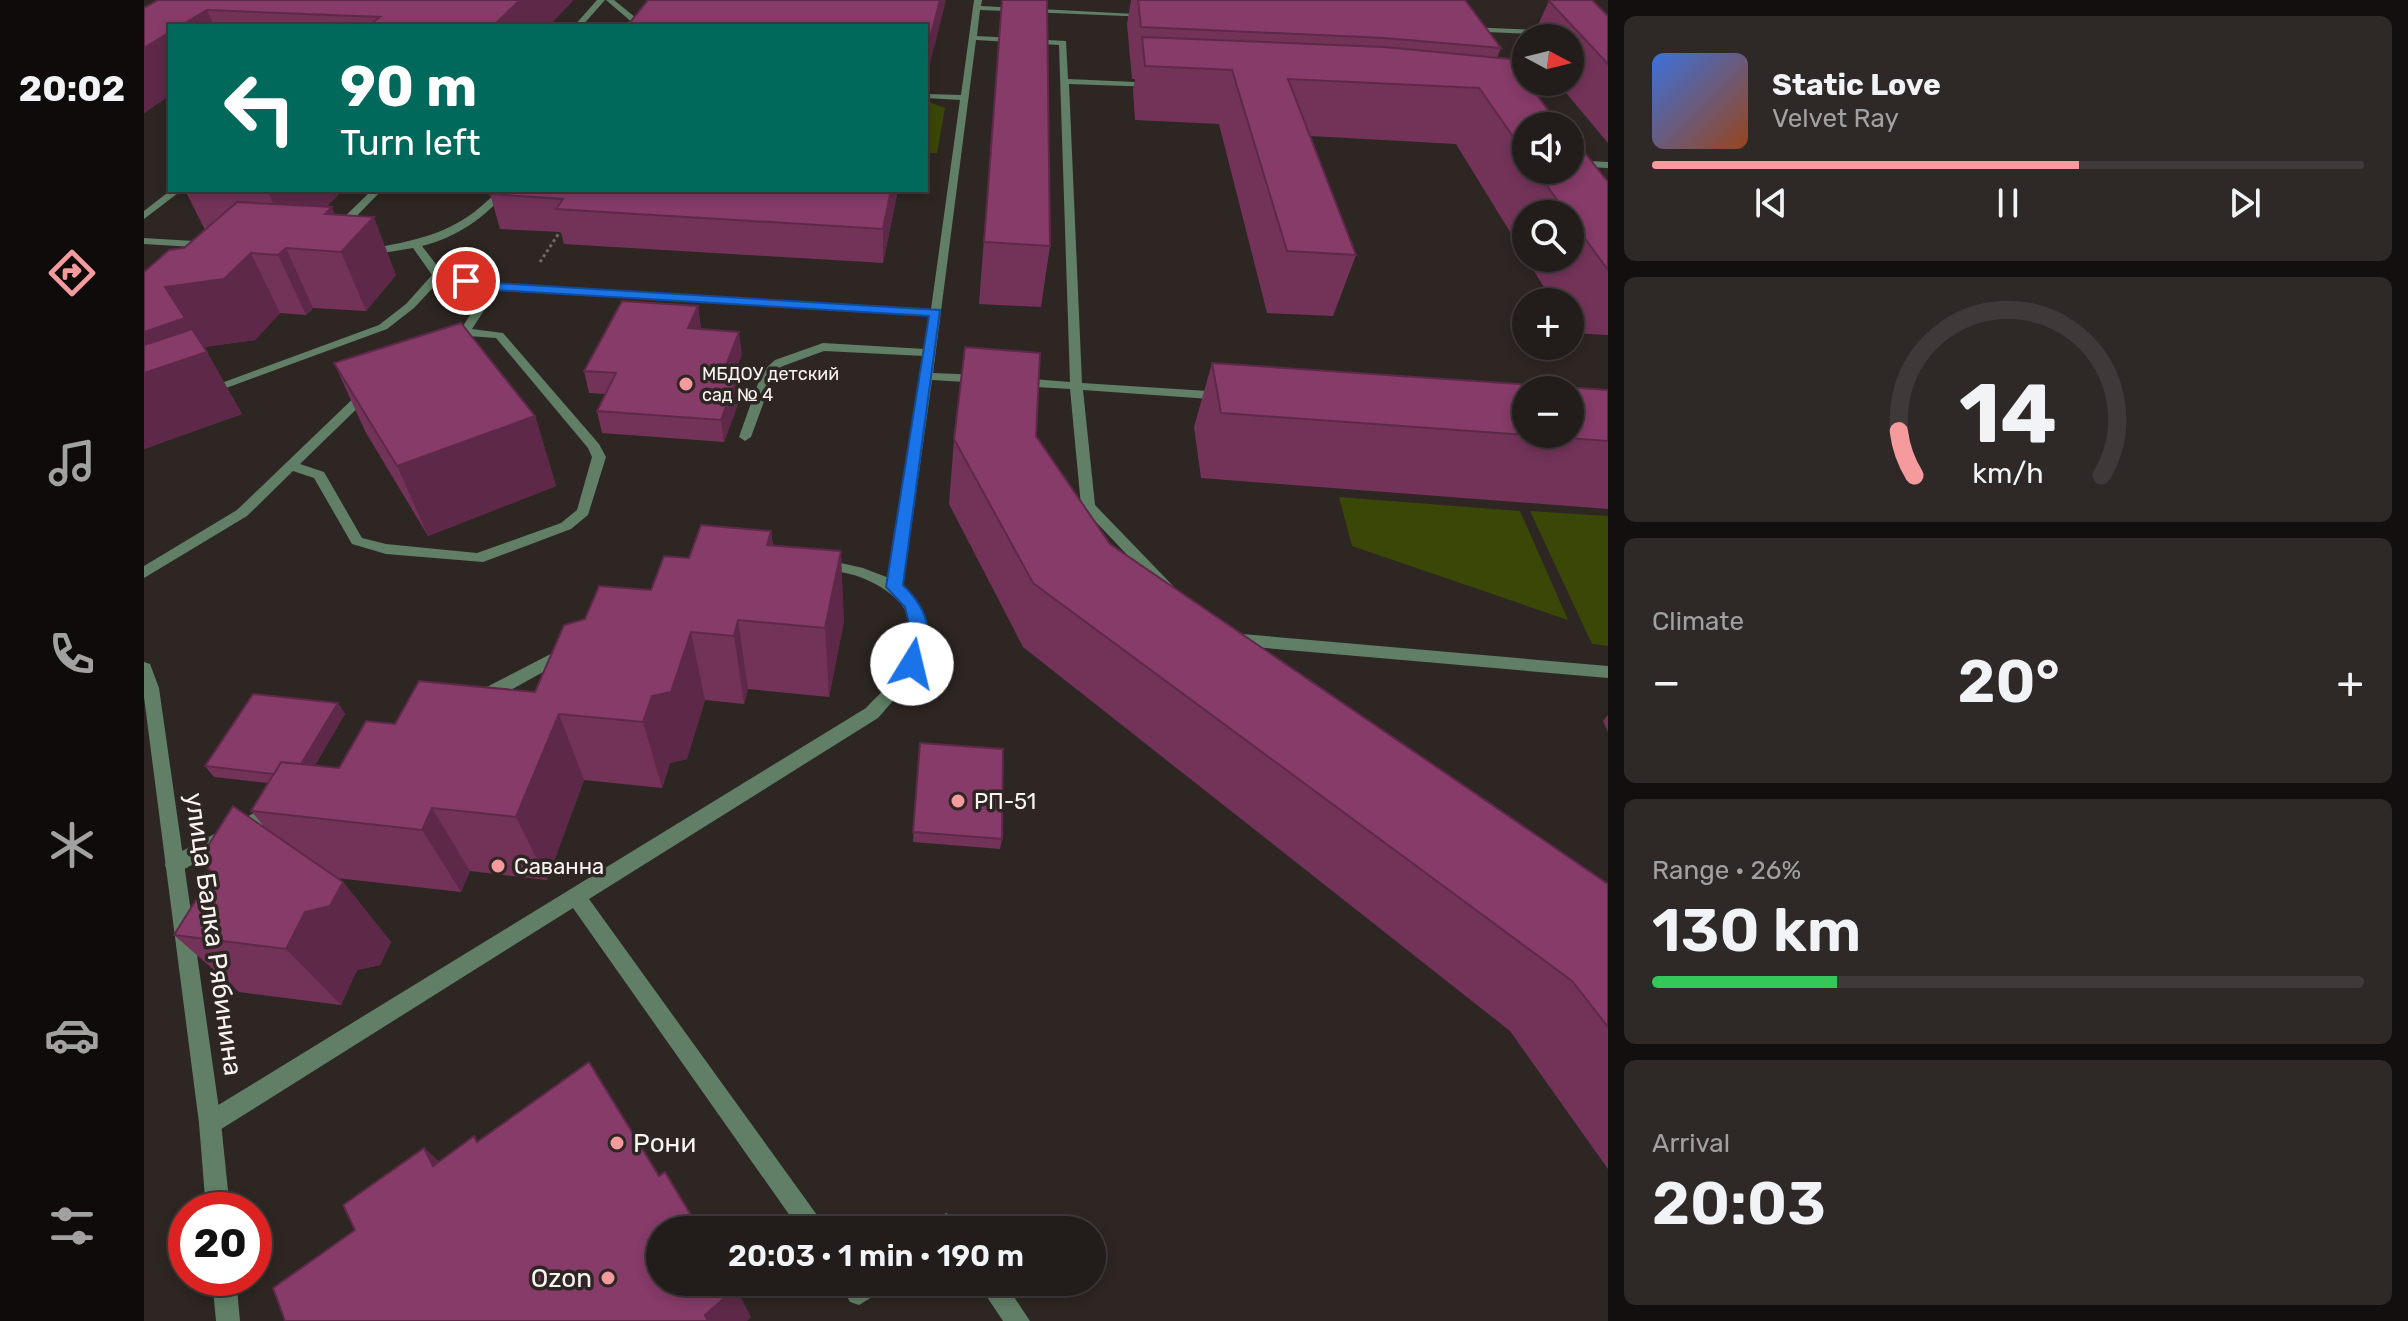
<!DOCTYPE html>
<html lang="en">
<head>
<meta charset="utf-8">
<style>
  :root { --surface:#221c1a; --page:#2e2927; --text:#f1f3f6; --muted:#a2a1a2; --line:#3f3a39; --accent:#f59b9d }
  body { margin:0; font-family:Rubik,sans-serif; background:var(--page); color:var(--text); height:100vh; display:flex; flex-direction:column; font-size:30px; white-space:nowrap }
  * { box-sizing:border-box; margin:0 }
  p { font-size:26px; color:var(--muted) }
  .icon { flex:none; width:44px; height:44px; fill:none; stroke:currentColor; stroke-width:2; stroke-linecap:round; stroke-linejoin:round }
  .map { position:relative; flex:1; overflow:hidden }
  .drawer { display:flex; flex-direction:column; gap:16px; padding:16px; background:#130f0e; width:800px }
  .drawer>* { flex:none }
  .top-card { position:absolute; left:24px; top:24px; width:760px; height:168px; border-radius:0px; box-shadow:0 4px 12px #0003,0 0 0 2px var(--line); background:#00695c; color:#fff; overflow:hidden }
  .needle { width:52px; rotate:97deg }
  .fabs { position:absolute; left:1368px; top:24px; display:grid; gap:16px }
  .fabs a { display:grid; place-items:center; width:72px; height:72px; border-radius:50%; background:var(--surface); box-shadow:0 4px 12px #0003,0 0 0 2px var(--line); font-size:40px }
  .speed { position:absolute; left:24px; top:1192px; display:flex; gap:16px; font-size:40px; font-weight:700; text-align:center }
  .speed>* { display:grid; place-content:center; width:104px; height:104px; border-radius:50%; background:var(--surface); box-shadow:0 4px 12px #0003,0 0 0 2px var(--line); line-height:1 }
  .speed .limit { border:12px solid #d22; background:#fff; color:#111 }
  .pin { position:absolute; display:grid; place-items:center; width:68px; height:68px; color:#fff; margin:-34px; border:4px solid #fff; border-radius:50%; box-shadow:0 2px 8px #0007 }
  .me { position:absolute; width:88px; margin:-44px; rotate:9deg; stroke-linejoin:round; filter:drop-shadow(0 0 6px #0008) }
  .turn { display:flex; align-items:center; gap:28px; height:168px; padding:0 40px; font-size:36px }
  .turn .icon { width:104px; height:104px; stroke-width:2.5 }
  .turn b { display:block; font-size:56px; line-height:68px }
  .big { font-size:60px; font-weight:600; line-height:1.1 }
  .drawer .card { flex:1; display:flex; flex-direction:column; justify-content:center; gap:12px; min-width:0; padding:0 28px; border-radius:12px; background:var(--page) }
  .drawer .dial { align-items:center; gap:0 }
  .dial svg { height:208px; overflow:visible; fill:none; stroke:var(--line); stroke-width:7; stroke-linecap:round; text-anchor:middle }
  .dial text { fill:var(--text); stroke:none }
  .song { display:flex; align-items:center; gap:24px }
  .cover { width:96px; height:96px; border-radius:12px; background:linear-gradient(135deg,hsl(220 70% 55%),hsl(20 70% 35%)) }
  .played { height:8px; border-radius:4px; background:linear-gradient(90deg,var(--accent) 60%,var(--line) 60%) }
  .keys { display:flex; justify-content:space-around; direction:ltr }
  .heat { display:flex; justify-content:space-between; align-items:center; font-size:44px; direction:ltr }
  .charge { height:12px; border-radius:6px; background:linear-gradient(90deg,#34c759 26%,var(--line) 0) }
  .trip { position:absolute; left:502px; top:1216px; width:460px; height:80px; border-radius:40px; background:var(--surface); box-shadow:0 4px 12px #0003,0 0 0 2px var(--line); font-weight:600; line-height:80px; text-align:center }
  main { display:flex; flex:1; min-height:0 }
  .dock { display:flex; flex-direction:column; width:144px; justify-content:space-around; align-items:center; background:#0e0b0a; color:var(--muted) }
  .dock .icon { width:56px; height:56px }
  .dock .active { color:var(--accent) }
  .dock b { font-size:36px; color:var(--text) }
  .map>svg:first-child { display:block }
  .green { fill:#3b4707 }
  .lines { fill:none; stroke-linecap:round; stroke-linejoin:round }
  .path { stroke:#706967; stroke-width:3; stroke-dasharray:3 3; stroke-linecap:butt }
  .lane { fill:#607f66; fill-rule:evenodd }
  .street { fill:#607f66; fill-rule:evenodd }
  .wall { fill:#733359 }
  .shaded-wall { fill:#5e2949 }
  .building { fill:#863b68; stroke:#5e2949; stroke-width:2; fill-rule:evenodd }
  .route { fill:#1a73e8; stroke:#114b97; stroke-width:2 }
  .poi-dot { fill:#f59b9d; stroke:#2d2623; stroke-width:3 }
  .labels { text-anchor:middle; stroke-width:7; stroke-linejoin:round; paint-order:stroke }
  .far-poi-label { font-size:18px; fill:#f9f3f1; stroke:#2d2623; text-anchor:start }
  .poi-label { font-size:22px; fill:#f9f3f1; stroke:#2d2623; text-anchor:start }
  .near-street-label { font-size:26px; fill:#f9f3f1; stroke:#2d2623 }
  .near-poi-label { font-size:26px; fill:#f9f3f1; stroke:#2d2623; text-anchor:start }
</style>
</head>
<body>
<main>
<nav class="dock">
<b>20:02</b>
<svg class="icon active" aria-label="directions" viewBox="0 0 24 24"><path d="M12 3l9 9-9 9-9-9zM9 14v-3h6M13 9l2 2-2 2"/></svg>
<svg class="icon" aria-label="music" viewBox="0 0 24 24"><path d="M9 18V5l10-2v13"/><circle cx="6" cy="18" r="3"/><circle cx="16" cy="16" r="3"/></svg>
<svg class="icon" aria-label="phone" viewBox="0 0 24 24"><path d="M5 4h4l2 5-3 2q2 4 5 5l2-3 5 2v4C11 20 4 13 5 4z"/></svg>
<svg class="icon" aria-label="climate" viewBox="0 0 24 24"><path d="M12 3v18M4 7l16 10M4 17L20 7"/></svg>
<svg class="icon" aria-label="car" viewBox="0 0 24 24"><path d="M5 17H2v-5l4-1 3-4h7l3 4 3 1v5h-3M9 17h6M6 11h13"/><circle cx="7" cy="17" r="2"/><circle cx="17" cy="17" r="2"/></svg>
<svg class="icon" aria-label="filters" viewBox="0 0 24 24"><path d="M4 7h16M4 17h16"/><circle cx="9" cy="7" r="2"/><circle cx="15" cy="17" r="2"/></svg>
</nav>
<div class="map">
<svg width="1464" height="1321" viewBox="0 0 1464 1321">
  <rect width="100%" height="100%" fill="#2d2623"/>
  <!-- green -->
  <g class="green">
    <path d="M782,101L801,108L793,153H782Z"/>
    <path d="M1195,497L1376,511L1424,620L1208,546Z"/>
    <path d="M1386,511L1464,516V646L1448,644Z"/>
  </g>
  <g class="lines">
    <!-- path -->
    <path class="path" d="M396,262L419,227"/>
    <!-- lane -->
    <g class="lane">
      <path d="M453,0H461L438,26H430Z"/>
      <path d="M462,0H470L497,22V26H488L490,24Z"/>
      <path d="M830,0H838L837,6L1010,15L1006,17L836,10L833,36L922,41L924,79L1013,83L1010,87L925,84L938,383L1080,392L1086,396L1080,400L939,390L951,505L1033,590L1025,595L1020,594L937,506L926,389L876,386L870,382L876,378L926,382L915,45L832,40L789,373L837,375L843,379L837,383L788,380L759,587C812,633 769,678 734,718L445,899L678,1222L682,1230H656L429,908L74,1131L66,1134L58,1131L55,1123L58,1115L722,708C734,695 749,682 758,666C784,623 757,593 716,577C702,572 688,571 674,568L672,564L679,559L719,568L745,578L780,356L680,351L639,366L630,374L607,437L601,441L595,437L618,372L631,360L679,343L781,349L786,316L354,289L328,329L359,333L455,444L462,457L444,515L427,529L339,562L242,554L208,544L170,478L149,471L103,516L0,578V566L93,510L220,388L224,387L230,391L228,394L156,464L180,472L218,538L242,544L333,553L417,523L433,510L448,457L444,448L352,338L324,336L317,341L311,338L344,288L297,279L270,308L243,329L66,394H58L56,391L235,325L262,304L288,275L269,248L221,256L217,255V251C274,239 312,236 354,190H364C341,218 313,237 278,246L298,272L351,283L787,309L816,100L782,98V94L817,95Z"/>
      <path d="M1324,27L1413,31L1417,33L1413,35L1321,31Z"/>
      <path d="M1426,160L1464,162V168L1426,166Z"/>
      <path d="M228,190H238L198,231H190V227Z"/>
      <path d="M0,238L66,242L71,245L66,248L0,244Z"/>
      <path d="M1098,634L1464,666V678L1098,646L1090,640Z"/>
      <path d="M422,646L428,648L430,652L428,656L343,703H331L329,698L331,693Z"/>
      <path d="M131,802L137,805L140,810L137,815L37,871L30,873L23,871L21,865L23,859Z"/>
      <path d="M802,1213L810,1217L818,1230H784L788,1222Z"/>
      <path d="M695,1282H741L738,1291L715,1305L706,1302Z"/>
      <path d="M833,1282H860L886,1321H859Z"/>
    </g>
    <!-- street -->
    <g class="street">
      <path d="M27,190H38L0,219V211Z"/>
      <path d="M0,662L6,664L15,688L77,1123L86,1210H62L55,1123L0,697Z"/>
      <path d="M68,1278H92L96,1321H72Z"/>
    </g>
  </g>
  <!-- wall -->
  <g class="wall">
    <path d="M14,0L405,26H26V95L0,113V8Z"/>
    <path d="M858,0L906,246L897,307L835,304Z"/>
    <path d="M987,0H1321L1357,48L1353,58L1382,126V170H1426L1464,182V335L1427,333L1426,330V302H1409L1382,258H1426V214H1382V258L1312,144L1166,136L1212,255L1189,316L1123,313L1075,124L991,120L989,90L991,79H988L983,24Z"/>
    <path d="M1405,1L1464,16V143L1413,82H1426V38H1388Z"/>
    <path d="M41,190H199L182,207L252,275L222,311L169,308L162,315L136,313L111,340L60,347L98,414L0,449L40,248L61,230Z"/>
    <path d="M754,190L739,263L420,244L417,232L356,229L346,194Z"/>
    <path d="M554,306L557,329L598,354L591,371H595L598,393L580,442L458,433L453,411L461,394L445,393L440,371Z"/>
    <path d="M190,363L391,416L412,486L284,536L221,431Z"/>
    <path d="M1068,363L1464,390V509L1057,478L1050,427Z"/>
    <path d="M892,436L966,544L1464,884V1169L1366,1031L879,647L805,504L810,439Z"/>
    <path d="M627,531L629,546L700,621L685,697L604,689L600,704L561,700L543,759L526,763L518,788L440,780L403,880L326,871L317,892L192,878L199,882L247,942L236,965L213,970L197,1005L95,992L30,935L68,874L55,860L122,829L107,811L124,783L70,777L61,766L194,703L201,714L171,765L195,768L251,724L391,692L441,619L507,590L545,558Z"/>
    <path d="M1464,715V732L1459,721Z"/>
    <path d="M776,743L858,839L856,849L769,842Z"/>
  </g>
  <!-- shaded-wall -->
  <g class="shaded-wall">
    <path d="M376,0H430L405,26H349Z"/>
    <path d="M796,0H802L782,80V54Z"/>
    <path d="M63,10L70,26H36Z"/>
    <path d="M26,32V95L0,113V48Z"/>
    <path d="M123,190H199L147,242Z"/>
    <path d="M747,190H754L739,263V229Z"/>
    <path d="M188,207L203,245L230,217L252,275L222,311L181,214Z"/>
    <path d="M142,248L169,308L162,315L134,255Z"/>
    <path d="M107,253L136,313L111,340L58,347L63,352L98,414L0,449V332L21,287Z"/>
    <path d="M554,306L557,328L547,350L544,328Z"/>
    <path d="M595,332L598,354L583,392L580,370Z"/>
    <path d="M595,371L598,393L580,442L577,420Z"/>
    <path d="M391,416L412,486L284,536L253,466Z"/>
    <path d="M627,531L635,600L623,545Z"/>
    <path d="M697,551L700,621L685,697L681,628Z"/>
    <path d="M594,620L604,689L600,704L590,636Z"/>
    <path d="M547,632L561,700L543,759L526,763L518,788L499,722L508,696Z"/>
    <path d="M194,703L201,714L162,781L144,775Z"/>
    <path d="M415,714L440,780L403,880L372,817Z"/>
    <path d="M288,808L326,871L317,892L278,830Z"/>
    <path d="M199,882L247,942L236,965L213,970L197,1005L142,949L161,912Z"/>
    <path d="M280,1148L328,1190L289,1166Z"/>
    <path d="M592,1288L607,1317L603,1321H564L561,1315Z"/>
  </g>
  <!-- building -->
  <g class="building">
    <path d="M14,0H376L349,26H224L236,17L63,10L36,26H26V32L0,48V8Z"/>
    <path d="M504,0H796L782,54V26H483Z"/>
    <path d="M858,0H903L906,246L840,242Z"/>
    <path d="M994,0H1321L1357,48L1240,38L997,27Z"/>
    <path d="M1406,0H1448L1464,16V64L1405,1Z"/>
    <path d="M998,37L1240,47L1366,59L1410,118L1414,119L1420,126H1382V155L1335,88L1144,79L1212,255L1143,251L1088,70L1001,66Z"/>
    <path d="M1426,134L1464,182V270L1426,218V214H1423L1392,170H1426Z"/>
    <path d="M349,190H747L739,229L412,209L419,199L346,194Z"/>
    <path d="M93,202L188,207L181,214L230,217L197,252L142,248L134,255L107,253L80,279L21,287L41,318L0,332V272L25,250L40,248Z"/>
    <path d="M478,301L554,306L544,328L595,332L580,370L595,371L577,420L453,411L472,373L440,371Z"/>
    <path d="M317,323L391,416L253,466L190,363Z"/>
    <path d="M48,329L63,352L0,373V345Z"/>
    <path d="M821,347L896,353L892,436L966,544L1464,884V1027L1428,981L889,583L810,439Z"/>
    <path d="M1068,363L1464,390V441L1077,413ZM1382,390H1426V434H1382Z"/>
    <path d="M557,525L627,531L623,545L697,551L681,628L594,620L590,636L547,632L527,692L508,696L499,722L415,714L372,817L288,808L278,830L107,811L137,762L195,768L222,721L251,724L275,681L391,692L420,625L441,619L455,586L507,590L520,556L545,558Z"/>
    <path d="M109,694L194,703L157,764L137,762L130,774L61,766Z"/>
    <path d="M776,743L859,749L858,839L769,832Z"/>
    <path d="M89,806L199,882L186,906L161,912L142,949L30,935L69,873L55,860Z"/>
    <path d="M445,1062L515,1176L521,1172L556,1230H516V1282H588L592,1288L561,1315L564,1321H141L129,1288L211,1230L199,1205L280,1148L289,1166L330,1136L333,1142Z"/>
  </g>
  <!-- route -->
  <path class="route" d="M322,277L351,283L796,310L759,585C785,610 791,636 775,669H762L759,664L768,636L761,607L742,587L785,316L351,290L318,283L316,281Z"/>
  <!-- markers -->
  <g class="poi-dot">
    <circle cx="542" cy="384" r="8"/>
    <circle cx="814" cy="801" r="8"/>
    <circle cx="354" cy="866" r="8"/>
    <circle cx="473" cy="1143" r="8"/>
    <circle cx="464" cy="1278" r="8"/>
  </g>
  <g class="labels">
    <!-- far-poi labels -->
    <g class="far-poi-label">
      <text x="558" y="380">МБДОУ детский<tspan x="558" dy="21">сад № 4</tspan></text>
    </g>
    <!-- poi labels -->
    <g class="poi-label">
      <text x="830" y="809">РП-51</text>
      <text x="370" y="874">Саванна</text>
    </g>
    <!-- near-street labels -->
    <g class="near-street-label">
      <text transform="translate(70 934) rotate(82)" y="9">улица Балка Рябинина</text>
    </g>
    <!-- near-poi labels -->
    <g class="near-poi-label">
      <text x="489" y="1152">Рони</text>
      <text x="448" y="1287" text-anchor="end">Ozon</text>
    </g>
  </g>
</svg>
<div class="fabs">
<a><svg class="needle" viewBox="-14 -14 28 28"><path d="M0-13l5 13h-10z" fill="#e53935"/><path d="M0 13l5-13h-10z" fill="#a2a1a2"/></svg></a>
<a><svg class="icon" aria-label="sound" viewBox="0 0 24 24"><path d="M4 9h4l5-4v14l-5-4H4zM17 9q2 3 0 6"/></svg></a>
<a><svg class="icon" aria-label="search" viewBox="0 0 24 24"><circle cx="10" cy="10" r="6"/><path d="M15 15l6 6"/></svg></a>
<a>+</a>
<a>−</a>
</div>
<div class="speed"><div class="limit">20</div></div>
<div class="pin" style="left:322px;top:281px;background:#d93025"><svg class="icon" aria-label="arrive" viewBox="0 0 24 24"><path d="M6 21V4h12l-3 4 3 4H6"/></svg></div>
<svg class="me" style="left:768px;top:664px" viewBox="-20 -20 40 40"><circle r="19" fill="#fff"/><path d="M0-13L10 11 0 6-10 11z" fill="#1a73e8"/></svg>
<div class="trip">20:03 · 1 min · 190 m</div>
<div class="top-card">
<div class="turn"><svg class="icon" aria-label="left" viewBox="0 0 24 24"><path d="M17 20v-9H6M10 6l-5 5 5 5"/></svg><div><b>90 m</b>Turn left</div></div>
</div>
</div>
<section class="drawer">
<div class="card">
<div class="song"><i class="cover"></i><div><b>Static Love</b><p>Velvet Ray</p></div></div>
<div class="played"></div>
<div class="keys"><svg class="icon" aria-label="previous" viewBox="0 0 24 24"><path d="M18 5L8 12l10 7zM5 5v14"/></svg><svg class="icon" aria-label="pause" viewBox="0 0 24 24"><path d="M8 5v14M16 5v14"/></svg><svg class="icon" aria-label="next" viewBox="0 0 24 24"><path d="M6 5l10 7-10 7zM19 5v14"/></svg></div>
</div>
<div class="card dial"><svg viewBox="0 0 100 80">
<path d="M14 69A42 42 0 1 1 86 69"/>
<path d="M14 69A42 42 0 0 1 8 52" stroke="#f59b9d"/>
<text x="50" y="56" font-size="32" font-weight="700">14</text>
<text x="50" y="72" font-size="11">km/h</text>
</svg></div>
<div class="card"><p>Climate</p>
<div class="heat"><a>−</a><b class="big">20°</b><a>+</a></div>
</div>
<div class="card"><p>Range · 26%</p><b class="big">130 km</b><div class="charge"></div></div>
<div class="card"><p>Arrival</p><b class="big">20:03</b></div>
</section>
</main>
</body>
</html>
